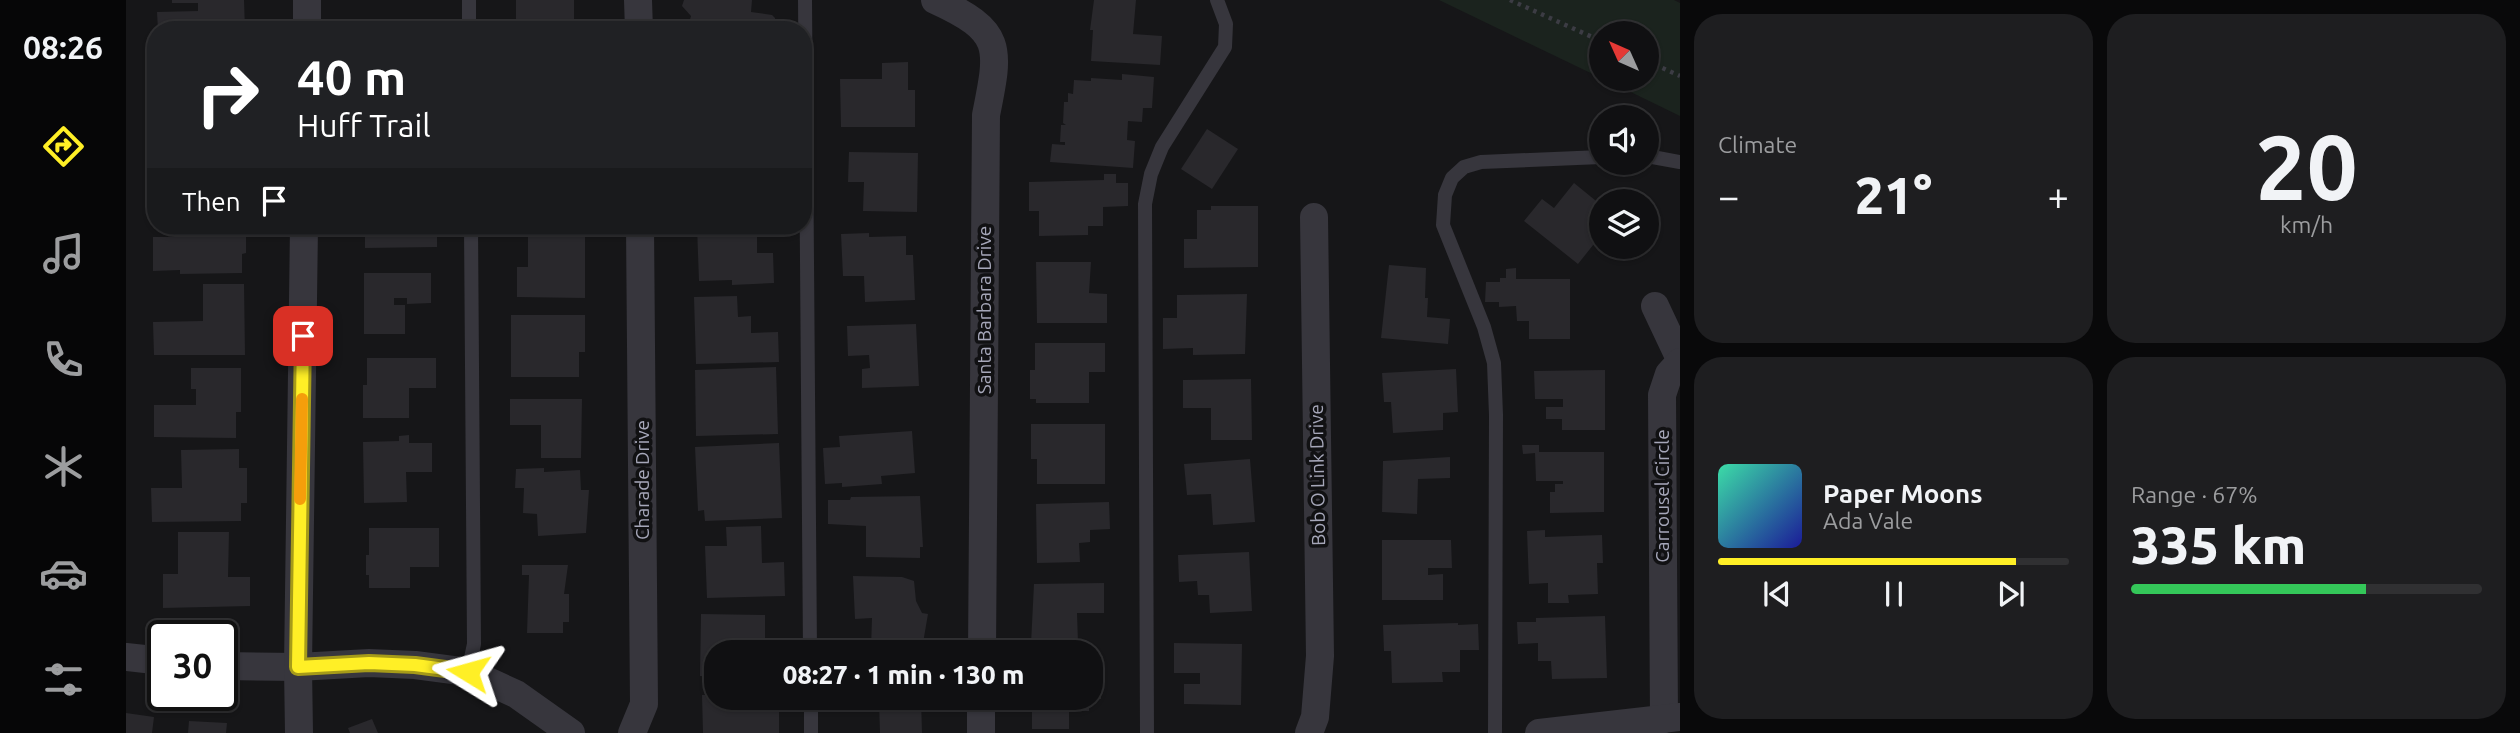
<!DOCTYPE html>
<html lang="en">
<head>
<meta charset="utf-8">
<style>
  :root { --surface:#101012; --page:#1e1e20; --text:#f1f3f6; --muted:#9c9d9f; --line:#303032; --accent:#ffef26 }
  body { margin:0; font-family:Ubuntu,sans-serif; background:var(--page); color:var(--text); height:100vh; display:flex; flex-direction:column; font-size:26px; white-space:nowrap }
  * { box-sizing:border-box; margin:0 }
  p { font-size:23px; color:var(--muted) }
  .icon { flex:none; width:38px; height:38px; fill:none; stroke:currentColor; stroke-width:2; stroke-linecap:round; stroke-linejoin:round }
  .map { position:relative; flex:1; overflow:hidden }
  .details { display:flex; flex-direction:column; gap:14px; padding:14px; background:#09090a; width:840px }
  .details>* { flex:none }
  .guide { position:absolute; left:21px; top:21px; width:665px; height:214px; border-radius:28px; box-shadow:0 2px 5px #0004,0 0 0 2px var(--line); background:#202124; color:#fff; overflow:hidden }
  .needle { width:46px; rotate:315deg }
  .controls { position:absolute; left:1463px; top:21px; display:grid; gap:14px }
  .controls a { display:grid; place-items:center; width:70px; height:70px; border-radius:50%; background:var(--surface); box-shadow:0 2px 5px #0004,0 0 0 2px var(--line); font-size:35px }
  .speed { position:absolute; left:21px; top:620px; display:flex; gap:14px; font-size:35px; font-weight:700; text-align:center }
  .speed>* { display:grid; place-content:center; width:91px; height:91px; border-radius:50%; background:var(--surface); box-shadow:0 2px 5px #0004,0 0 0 2px var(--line); line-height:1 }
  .speed .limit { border:4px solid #111; border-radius:10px; background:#fff; color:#111 }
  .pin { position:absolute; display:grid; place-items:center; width:60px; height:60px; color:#fff; margin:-30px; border-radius:14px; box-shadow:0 4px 10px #0006 }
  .me { position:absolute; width:77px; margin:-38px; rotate:278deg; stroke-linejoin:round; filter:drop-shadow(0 0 5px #0008) }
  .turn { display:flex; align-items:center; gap:24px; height:147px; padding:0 35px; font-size:32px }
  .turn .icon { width:91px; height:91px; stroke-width:2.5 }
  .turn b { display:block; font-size:49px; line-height:60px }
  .then { display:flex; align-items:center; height:66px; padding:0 35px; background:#0003; gap:14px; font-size:26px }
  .big { font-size:52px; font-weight:800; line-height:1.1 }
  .details .widget { flex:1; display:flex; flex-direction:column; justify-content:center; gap:10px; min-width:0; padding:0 24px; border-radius:28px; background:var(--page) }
  .details .dial { align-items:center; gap:0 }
  .dial b { font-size:91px; line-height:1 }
  .song { display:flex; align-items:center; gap:21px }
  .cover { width:84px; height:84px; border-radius:10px; background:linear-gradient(135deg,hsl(160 70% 55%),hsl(240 70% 35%)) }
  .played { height:7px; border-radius:4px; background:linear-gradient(90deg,var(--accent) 85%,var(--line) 85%) }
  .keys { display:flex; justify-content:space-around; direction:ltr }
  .heat { display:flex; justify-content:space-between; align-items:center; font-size:38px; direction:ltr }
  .charge { height:10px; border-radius:5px; background:linear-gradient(90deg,#34c759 67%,var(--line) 0) }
  .details .tiles { flex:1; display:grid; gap:14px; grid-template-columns:repeat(2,1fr) }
  .trip { position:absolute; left:578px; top:640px; width:399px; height:70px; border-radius:28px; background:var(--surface); box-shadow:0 2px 5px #0004,0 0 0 2px var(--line); font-weight:800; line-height:70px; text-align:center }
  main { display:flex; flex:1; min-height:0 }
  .dock { display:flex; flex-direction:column; width:126px; justify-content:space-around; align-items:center; background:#060607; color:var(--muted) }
  .dock .icon { width:49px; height:49px }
  .dock .selected { color:var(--accent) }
  .dock b { font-size:32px; color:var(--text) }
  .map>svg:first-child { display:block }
  .green { fill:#1b231e }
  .building { fill:#29282c }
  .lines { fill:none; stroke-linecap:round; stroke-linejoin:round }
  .path { stroke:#3c3c44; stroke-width:4.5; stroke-dasharray:3.5 5; stroke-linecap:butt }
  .service { stroke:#37363d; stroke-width:14 }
  .minor { stroke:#37363d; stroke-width:28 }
  .route-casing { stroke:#a69b19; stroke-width:18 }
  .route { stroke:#ffef26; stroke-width:12 }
  .slow { stroke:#f59e0b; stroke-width:12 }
  .labels { text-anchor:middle; stroke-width:7; stroke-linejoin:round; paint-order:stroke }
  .street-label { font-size:19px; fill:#a6a7b9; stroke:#111113 }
</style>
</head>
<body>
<main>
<nav class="dock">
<b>08:26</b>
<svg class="icon selected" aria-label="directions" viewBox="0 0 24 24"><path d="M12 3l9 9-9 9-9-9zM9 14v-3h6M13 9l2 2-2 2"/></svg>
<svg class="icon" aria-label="music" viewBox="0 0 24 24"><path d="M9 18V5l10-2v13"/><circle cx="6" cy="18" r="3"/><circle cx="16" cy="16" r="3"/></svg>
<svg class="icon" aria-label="phone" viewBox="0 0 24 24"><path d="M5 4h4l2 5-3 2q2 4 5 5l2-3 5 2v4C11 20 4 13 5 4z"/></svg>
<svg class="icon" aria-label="climate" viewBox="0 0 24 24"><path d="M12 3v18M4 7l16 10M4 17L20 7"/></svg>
<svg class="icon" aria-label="car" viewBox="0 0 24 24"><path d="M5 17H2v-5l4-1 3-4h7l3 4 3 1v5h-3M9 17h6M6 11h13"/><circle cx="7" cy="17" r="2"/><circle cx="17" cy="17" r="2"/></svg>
<svg class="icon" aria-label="filters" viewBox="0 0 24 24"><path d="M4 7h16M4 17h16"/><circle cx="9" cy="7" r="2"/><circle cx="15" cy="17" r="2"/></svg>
</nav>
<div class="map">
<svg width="1554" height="733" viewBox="0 0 1554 733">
  <rect width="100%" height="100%" fill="#161618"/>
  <!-- green -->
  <path class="green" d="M1313,0H1548L1554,3V116L1478,79H1521V33H1475V78Z"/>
  <!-- building -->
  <g class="building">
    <path d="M46,0H118L119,30H32L31,12L72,11V3H46Z"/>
    <path d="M390,0H448V30H372V25H390Z"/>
    <path d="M558,0H626L625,12L646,15L649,18V30H561L565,16L556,6Z"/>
    <path d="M968,0H1010L1007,34L1036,36L1034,65L965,61L967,30H964Z"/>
    <path d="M233,20L301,22V30H233Z"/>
    <path d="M782,62V90H789V127H715L714,79H756V63Z"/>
    <path d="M996,74L1028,77L1026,108H1017L1016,122L1002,121L1001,140L1009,141L1007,168L924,162L926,144L939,145V142H934L935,125H940L937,123L938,102H942V93L947,94L948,80L965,81V78L996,80Z"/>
    <path d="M25,85H30V121H24Z"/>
    <path d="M1081,129L1112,149L1086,189L1055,169Z"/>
    <path d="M723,152L792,153L791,212L737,211L738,182H722Z"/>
    <path d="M978,174H990V183H1002V206L977,207V226H962V235L913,236V211H903V182L978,180Z"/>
    <path d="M1448,183L1475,205V235L1452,264L1398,221L1416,199L1428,208Z"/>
    <path d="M1085,206H1132V267L1058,268V239H1071V210H1085Z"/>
    <path d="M53,226H120V253L116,254V273L54,274V270L27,271V237H53Z"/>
    <path d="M239,226H311V247L239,248Z"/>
    <path d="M571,226H639V237H631V253H647L648,283L606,285V280L573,281Z"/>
    <path d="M459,227V298L391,297V267H402V235H426V228Z"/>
    <path d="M743,233V237L780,236V255H787L789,300L739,302L738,276H717L715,234Z"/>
    <path d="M910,262H965L963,293L981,294V323H911Z"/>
    <path d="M1263,265L1300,268L1299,298H1302L1301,317L1324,319L1322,344L1255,338Z"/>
    <path d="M1390,268V279H1444V339H1403V321H1391L1390,306L1373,307V302H1359L1360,282H1374V278H1380V269Z"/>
    <path d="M238,273H305V303L281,304V298H268V305H279V334H238Z"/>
    <path d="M77,284H118L119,355H28L27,322L77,321Z"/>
    <path d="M1121,294L1119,354L1067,355V348L1037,349V318H1051V295Z"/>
    <path d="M611,296L612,317L625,316V333L652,332L653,362L570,364L568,297Z"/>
    <path d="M385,315H459V352H453V377H385Z"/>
    <path d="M790,324L793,386L736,388V369L744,368L743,355L722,356L721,326Z"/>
    <path d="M909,343H979V372H963V403H910V399H904V370H909Z"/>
    <path d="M241,358H310V388H283V418H237V385H241Z"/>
    <path d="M650,367L652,434L570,436L569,370Z"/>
    <path d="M65,368H115V412H110V438L28,437V405H70V389H65Z"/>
    <path d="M1330,369L1332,412L1317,413V430L1267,433L1265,402H1258L1256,373Z"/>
    <path d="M1479,370V430H1436V419H1420V407H1437V399H1409L1408,371Z"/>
    <path d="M1125,379L1126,440H1085V408H1057V380Z"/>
    <path d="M384,399H456L455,458H415V425H384Z"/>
    <path d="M905,424H979V484H911V459H905Z"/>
    <path d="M786,431L789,473L755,476L756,484L716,487V483L699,484L697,448L714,447L713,436Z"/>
    <path d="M283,435V443H306V472H280L281,502L238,503L237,442L273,441V436Z"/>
    <path d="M653,443L656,518L579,521L578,510L572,511L569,447Z"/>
    <path d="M1396,445H1413V452H1478V512L1424,513V492H1429V484H1437V481H1410L1409,453L1397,454Z"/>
    <path d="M113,449V468H121V503H115V521L26,522L25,488H56L55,450Z"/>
    <path d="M1324,457V478L1292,479L1291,514L1256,512L1257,461Z"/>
    <path d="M1124,459L1129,522L1087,525L1085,494L1061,495L1058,464Z"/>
    <path d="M418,468V472L454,470L455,490H463L460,533L412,536L411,514L397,513L398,488H389L390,469Z"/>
    <path d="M794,496L797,547H794V558L740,557V526L702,524V500H724L725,497Z"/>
    <path d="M983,502L984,529L964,530V542L953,543L954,562L911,563L910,504Z"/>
    <path d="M635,526L636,563L658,562L659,596L581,598L579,546H601L600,527Z"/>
    <path d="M243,528H313V567H284V588H243V575H240V555H243Z"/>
    <path d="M1419,530V537L1476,535L1477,563H1471L1472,594L1442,595L1443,603H1422V583L1403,584L1401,531Z"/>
    <path d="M52,532H103L102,577H124V606L37,608V574H52Z"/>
    <path d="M1256,540H1325L1326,568H1302V575L1317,574V600H1256Z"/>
    <path d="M1123,552L1126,611L1084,613L1083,595H1072L1071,581L1053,582L1052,555Z"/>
    <path d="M396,565H442L438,594H443V622H437V633H401L403,575H396Z"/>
    <path d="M727,576L776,577L788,581L790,601L796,613L802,614L797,643H792V649L745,648L746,618L729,619Z"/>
    <path d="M978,583V613H951L952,643L905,644L908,584Z"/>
    <path d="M575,614L639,615V642H618V653H590V677L574,676Z"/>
    <path d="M1479,616L1481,678L1426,679L1425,661H1412V643L1392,644L1391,622H1410V618Z"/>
    <path d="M1332,623V625L1352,624L1353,650H1334V672H1316L1317,682L1266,683L1265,651H1258L1257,625Z"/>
    <path d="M1048,643L1116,644L1115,705L1058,704V684H1074V673H1048Z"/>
    <path d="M964,669L975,670V699H964Z"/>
    <path d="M576,695H590V698H653V733H577Z"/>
    <path d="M701,698H795L796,733H754L753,702L701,701Z"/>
    <path d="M906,698H963V711H943V729H906Z"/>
    <path d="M0,713L28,717L26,733H0Z"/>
    <path d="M246,719L252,733H224L222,728Z"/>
    <path d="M63,721L101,723L100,733H62Z"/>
  </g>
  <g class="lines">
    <!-- path -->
    <g class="path">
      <path d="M1384,0L1475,41"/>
      <path d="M1521,61L1554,76"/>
    </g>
    <!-- service -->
    <g class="service">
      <path d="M343,0V30"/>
      <path d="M679,0L684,653"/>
      <path d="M1521,156L1554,162"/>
      <path d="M342,672L348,644L345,226"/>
      <path d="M685,698V733"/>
      <path d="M1021,733L1019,204L1025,174L1036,147L1099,47L1100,24L1091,0"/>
      <path d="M1369,733L1370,415L1368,363L1358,327L1317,225L1319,195L1326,178L1338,167L1355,162L1475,157"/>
    </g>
    <!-- minor -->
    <g class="minor">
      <path d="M512,0L513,30"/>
      <path d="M809,0C877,31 874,46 860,115L856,653"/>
      <path d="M181,30V0"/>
      <path d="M1529,306L1554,359"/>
      <path d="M0,657L37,661"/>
      <path d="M96,666L172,667L243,663L289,665L342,672L390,694L445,733"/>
      <path d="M1538,719L1536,395L1543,374L1554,362"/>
      <path d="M173,733L172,667L178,226"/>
      <path d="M506,733L518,704L514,226"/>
      <path d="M855,733V698"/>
      <path d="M1183,733L1189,717L1194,656L1188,217"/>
      <path d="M1413,733L1554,717"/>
    </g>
  </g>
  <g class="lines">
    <defs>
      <path id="route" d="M177,336L172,667L243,663L289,665L342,672"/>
    </defs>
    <!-- route casing -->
    <use href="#route" class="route-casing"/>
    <!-- route -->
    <use href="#route" class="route"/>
    <!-- slow -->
    <path class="slow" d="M174,499L176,399"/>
  </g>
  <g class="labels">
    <!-- street labels -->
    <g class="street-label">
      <text transform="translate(858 310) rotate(-90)" y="7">Santa Barbara Drive</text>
      <text transform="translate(1191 475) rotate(-91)" y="7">Bob O Link Drive</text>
      <text transform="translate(516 480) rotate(-90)" y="7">Charade Drive</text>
      <text transform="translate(1536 496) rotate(-90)" y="7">Carrousel Circle</text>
    </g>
  </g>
</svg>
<div class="controls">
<a><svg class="needle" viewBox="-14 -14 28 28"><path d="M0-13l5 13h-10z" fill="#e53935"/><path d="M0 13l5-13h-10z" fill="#9c9d9f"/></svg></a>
<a><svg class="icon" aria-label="sound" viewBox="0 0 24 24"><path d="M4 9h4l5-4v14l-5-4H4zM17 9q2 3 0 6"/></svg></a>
<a><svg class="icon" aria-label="layers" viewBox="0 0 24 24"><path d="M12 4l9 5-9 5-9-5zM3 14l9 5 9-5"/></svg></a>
</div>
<div class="speed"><div class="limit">30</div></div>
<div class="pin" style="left:177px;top:336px;background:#d93025"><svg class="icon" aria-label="arrive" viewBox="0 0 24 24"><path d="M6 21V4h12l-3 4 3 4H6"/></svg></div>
<svg class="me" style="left:342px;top:672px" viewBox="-20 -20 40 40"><path d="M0-17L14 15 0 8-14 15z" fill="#ffef26" stroke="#fff" stroke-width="4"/></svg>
<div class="trip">08:27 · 1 min · 130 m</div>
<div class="guide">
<div class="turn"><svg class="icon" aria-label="right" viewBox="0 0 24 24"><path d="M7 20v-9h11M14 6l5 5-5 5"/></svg><div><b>40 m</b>Huff Trail</div></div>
<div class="then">Then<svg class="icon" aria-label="arrive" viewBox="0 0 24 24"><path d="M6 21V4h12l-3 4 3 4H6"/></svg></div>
</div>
</div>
<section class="details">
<div class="tiles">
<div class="widget"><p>Climate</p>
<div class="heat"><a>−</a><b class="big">21°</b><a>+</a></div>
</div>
<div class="widget dial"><b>20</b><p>km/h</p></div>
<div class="widget">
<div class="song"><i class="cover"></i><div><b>Paper Moons</b><p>Ada Vale</p></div></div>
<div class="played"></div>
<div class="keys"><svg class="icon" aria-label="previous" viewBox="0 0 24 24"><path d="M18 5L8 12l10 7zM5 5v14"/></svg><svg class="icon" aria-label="pause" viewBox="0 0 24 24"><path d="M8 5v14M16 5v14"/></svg><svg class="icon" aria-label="next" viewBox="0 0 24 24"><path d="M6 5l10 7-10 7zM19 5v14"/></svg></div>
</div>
<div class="widget"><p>Range · 67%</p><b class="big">335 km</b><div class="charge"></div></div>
</div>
</section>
</main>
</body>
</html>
